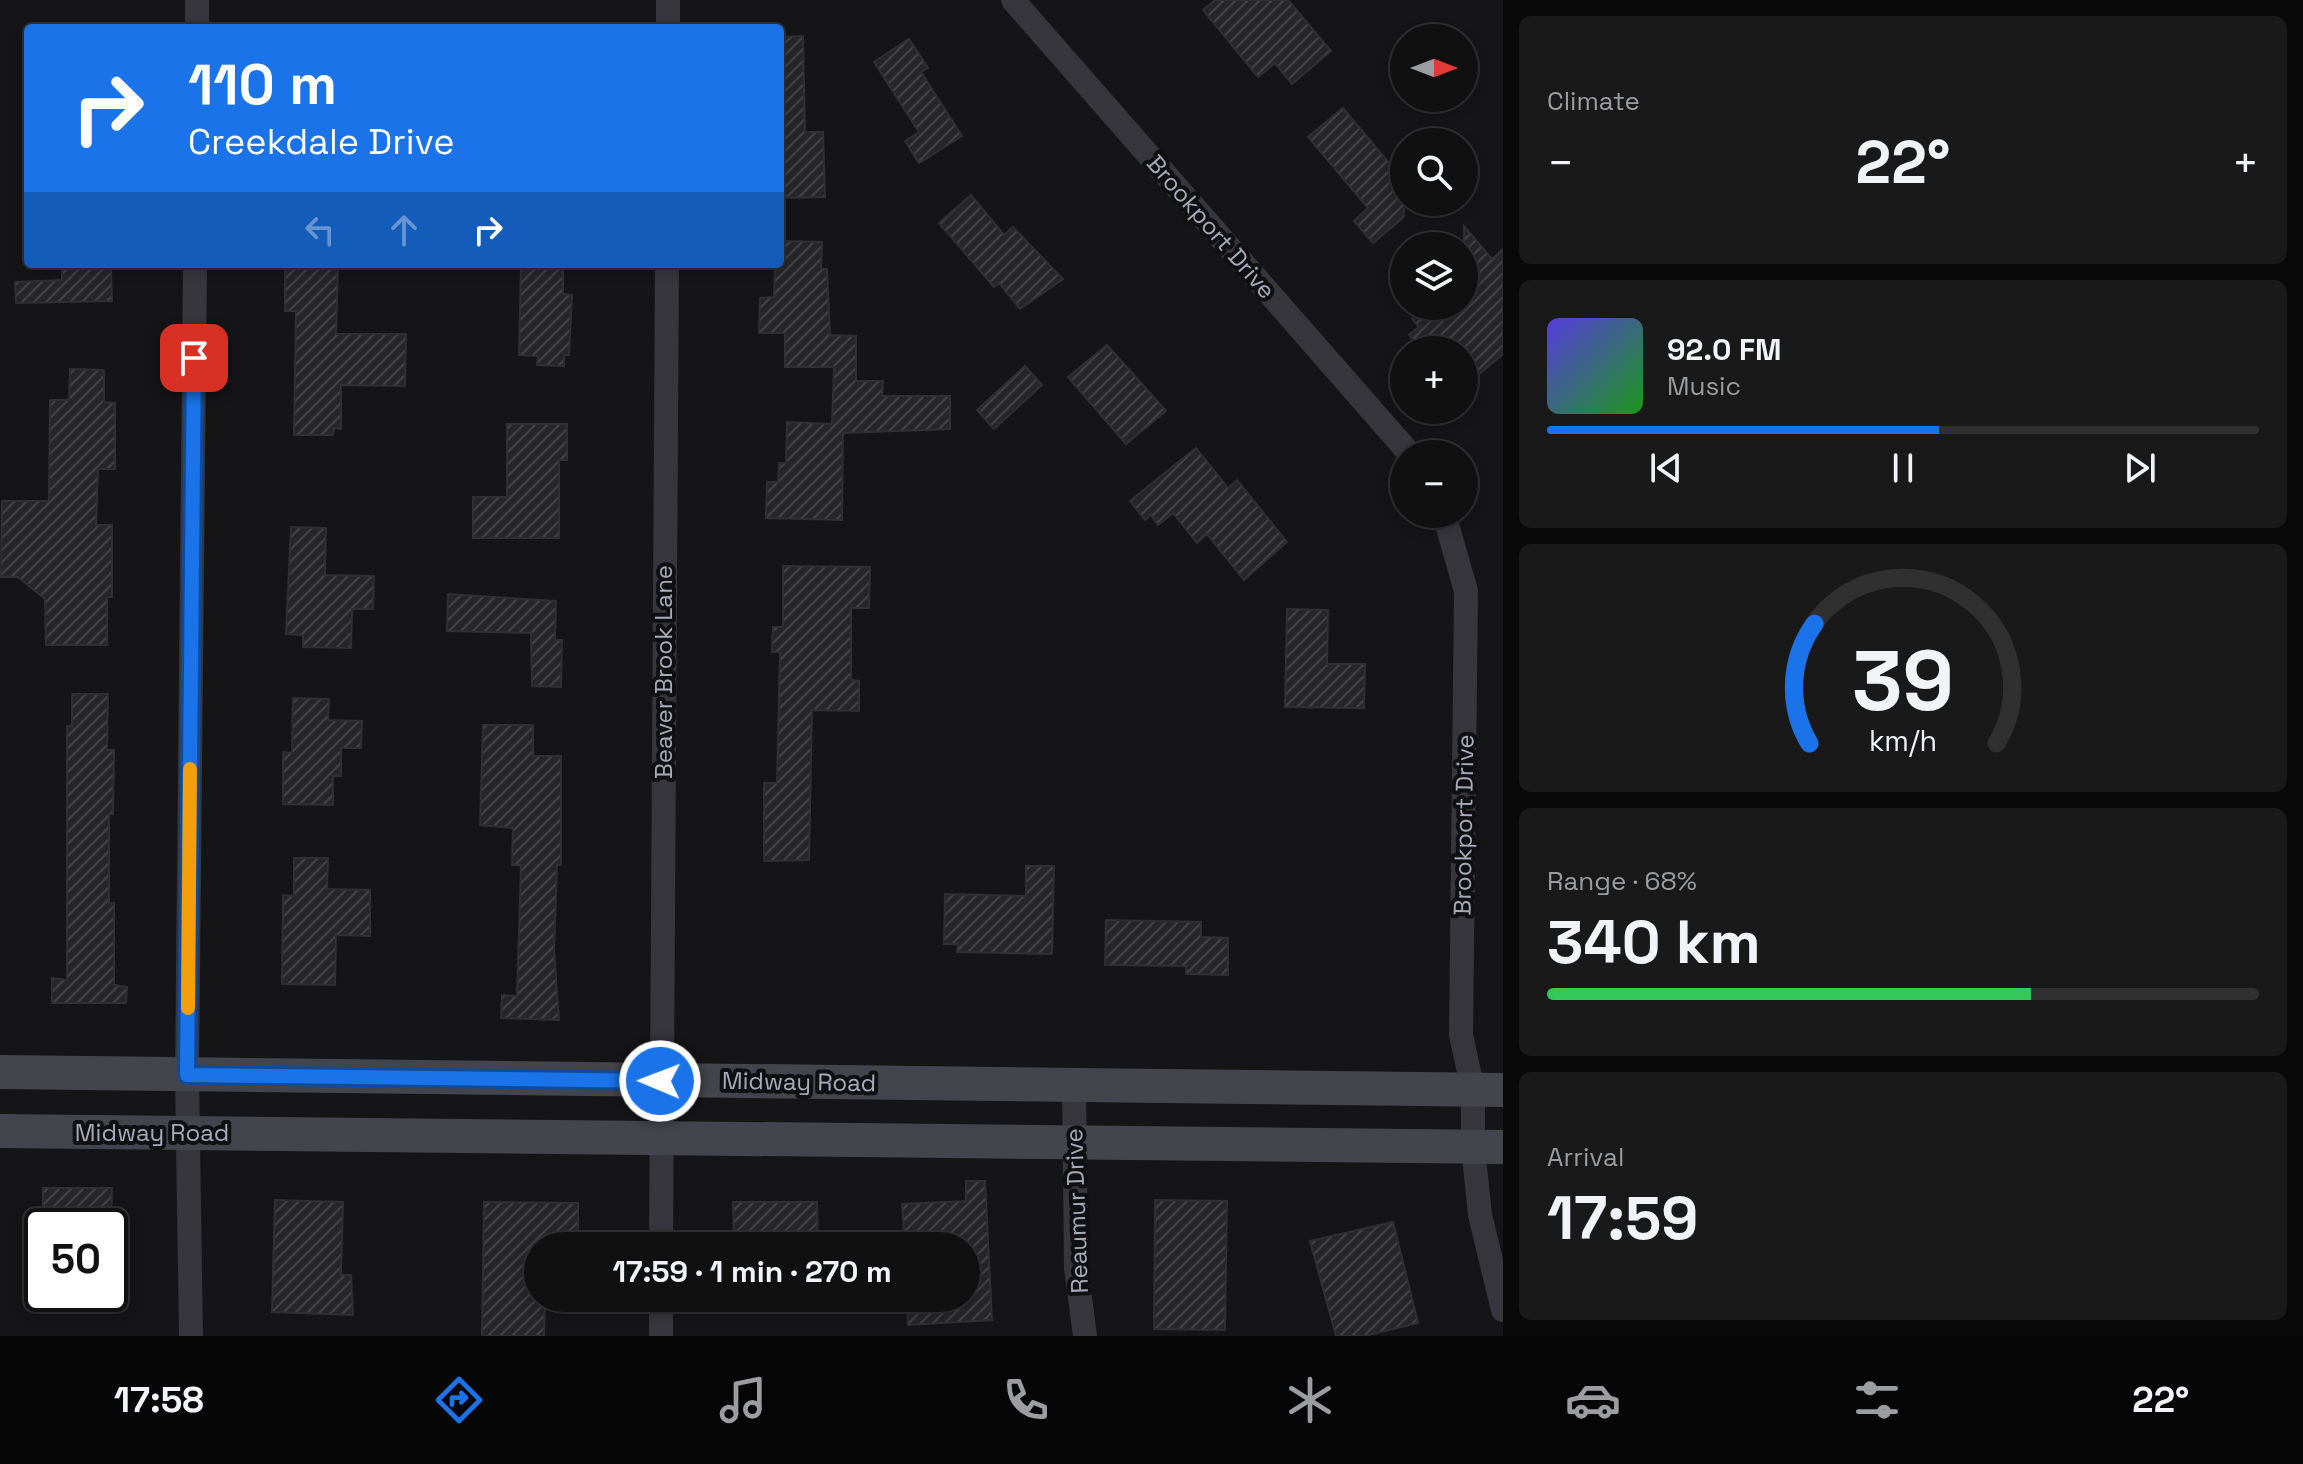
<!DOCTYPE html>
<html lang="en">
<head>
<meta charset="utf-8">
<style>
  :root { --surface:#101011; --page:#19191a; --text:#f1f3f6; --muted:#9c9d9f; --line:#303031; --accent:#1a73e8 }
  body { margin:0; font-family:"Space Grotesk",sans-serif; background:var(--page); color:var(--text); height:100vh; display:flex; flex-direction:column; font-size:30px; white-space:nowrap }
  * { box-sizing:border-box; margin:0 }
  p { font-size:26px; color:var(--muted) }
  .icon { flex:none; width:44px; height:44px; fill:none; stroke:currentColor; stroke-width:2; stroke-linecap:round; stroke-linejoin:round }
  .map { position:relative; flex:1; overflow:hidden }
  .drawer { display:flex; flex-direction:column; gap:16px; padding:16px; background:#090909; width:800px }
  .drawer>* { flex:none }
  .guide { position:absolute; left:24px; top:24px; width:760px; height:244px; border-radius:8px; box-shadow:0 4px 12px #0003,0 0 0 2px var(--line); background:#1a73e8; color:#fff; overflow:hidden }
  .needle { width:52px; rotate:90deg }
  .tools { position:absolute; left:1390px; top:24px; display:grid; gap:16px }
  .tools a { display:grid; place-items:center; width:88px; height:88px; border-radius:50%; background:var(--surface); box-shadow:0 4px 12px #0003,0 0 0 2px var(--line); font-size:40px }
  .speed { position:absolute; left:24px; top:1208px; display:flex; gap:16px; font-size:40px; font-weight:700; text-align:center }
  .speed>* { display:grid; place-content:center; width:104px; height:104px; border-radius:50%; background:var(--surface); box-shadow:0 4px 12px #0003,0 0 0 2px var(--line); line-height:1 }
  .speed .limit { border:4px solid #111; border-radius:12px; background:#fff; color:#111 }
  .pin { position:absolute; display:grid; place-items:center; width:68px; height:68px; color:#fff; margin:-34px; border-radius:16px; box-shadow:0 4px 12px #0006 }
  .me { position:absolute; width:88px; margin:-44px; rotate:271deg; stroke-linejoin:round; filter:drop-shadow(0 0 6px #0008) }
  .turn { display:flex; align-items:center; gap:28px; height:168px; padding:0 32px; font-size:36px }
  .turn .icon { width:104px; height:104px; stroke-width:2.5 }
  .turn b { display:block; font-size:56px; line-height:68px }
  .lanes { display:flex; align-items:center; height:76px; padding:0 32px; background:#0003; justify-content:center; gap:40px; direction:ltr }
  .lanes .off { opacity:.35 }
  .big { font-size:60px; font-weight:800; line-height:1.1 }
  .drawer .tile { flex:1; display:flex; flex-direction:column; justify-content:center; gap:12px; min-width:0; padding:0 28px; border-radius:12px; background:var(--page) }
  .drawer .dial { align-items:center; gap:0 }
  .dial svg { height:208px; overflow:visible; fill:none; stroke:var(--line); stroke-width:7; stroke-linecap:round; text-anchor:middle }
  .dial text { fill:var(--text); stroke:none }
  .song { display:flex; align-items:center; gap:24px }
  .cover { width:96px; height:96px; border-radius:12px; background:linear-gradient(135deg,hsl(250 70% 55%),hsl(120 70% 35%)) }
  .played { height:8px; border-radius:4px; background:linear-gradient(90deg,var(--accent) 55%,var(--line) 55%) }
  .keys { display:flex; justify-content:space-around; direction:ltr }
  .heat { display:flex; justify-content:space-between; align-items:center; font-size:44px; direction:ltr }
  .charge { height:12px; border-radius:6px; background:linear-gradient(90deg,#34c759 68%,var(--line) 0) }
  .trip { position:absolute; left:524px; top:1232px; width:456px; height:80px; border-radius:40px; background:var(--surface); box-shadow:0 4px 12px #0003,0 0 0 2px var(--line); font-weight:800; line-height:80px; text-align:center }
  .menu { display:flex; height:128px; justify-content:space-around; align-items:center; background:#060607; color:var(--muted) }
  .menu .icon { width:56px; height:56px }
  .menu .current { color:var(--accent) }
  .menu b { font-size:36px; color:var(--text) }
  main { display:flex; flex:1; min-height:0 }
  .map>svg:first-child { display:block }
  .building { fill:url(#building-hatch); stroke:#302f33; stroke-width:2 }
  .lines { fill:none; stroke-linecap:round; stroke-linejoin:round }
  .minor { stroke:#36363c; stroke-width:24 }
  .secondary { stroke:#44454c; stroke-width:34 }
  .route-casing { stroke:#114b97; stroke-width:20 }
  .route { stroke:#1a73e8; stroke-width:14 }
  .slow { stroke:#f59e0b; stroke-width:14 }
  .labels { text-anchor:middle; stroke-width:8; stroke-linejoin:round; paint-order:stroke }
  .street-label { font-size:24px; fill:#a7aab8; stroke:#101012 }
</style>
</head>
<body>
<main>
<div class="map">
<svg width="1503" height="1336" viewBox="0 0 1503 1336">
  <defs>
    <pattern id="building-hatch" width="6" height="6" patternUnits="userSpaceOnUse" patternTransform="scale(2)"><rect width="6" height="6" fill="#262528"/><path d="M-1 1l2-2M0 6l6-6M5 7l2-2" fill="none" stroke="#434245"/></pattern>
  </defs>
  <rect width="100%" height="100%" fill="#151517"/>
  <!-- building -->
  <g class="building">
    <path d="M1215,0H1288L1331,51L1292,84L1275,63L1258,77L1203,10Z"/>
    <path d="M803,36L805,132H823L825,197L780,198V37Z"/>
    <path d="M909,39L928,68L921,72L962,136L919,163L905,141L919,132L874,62Z"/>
    <path d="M1343,108L1404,181V217L1373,243L1354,221L1368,208L1308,137Z"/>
    <path d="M971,195L1004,235L1013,227L1063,279L1020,309L999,283L994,287L939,223Z"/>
    <path d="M1464,226L1492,259L1503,249V354L1464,387V350H1422L1409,335L1419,327L1412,319L1429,306H1464Z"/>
    <path d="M780,241L822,242L821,269H827L830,335L856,336V381H883L882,396H950V429L843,433L842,520L766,518L767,482H778L779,463H786L787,422L832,424L834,367H785V333H759L760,298L774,297L775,264H780Z"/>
    <path d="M62,264H111L112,301L16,303L15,282L62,280Z"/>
    <path d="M285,264H338L336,334H406L405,386L341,385V429L334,428L333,435H294L296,311H285Z"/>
    <path d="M521,264H563V294L572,295L569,355H564V366L537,365L538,356L519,355Z"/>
    <path d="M1107,345L1166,411L1126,444L1068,377Z"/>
    <path d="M1025,366L1042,385L994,429L977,410Z"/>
    <path d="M70,369L104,370V402L115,403V469H98L96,525H112V597H107V645H46L45,599L18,577H1L2,501H49L50,400H69Z"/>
    <path d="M507,424H567V460H559V538H473V497H507Z"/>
    <path d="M1196,448L1228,488L1237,480L1287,542L1244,580L1207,534L1197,543L1173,513L1158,525L1151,515L1145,520L1130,501Z"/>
    <path d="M291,527L326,528L325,575L374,576L373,609H352L351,648L303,647V635L286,634Z"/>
    <path d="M783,566L870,567L869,608H851V680L859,681V711L812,710L809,860L764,861V783H777L780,652H772L773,627H783Z"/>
    <path d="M448,594L556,601L555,640H562L561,687L532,686L531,633L447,631Z"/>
    <path d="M1287,609L1328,610L1327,664H1365L1364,708L1285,707Z"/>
    <path d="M72,694H108L107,750H114L113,814H109V903H114V985L127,987L126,1003H52V978L67,980V726H72Z"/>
    <path d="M293,698L329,699L328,720L362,721L361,748H341V776H333V805L283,804V752L292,753Z"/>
    <path d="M483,725H533V756H561V865H557L554,950L559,1020L501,1018L502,995L517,996L521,865H512L513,828L480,825Z"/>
    <path d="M294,858H328L327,889L370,890V936L336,935L335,985L282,984L283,895L294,896Z"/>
    <path d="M1026,866H1054L1052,954L957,952L958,944H944L945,894L1026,896Z"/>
    <path d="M1106,920L1201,922V937L1228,938V975L1186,974V966L1105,965Z"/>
    <path d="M966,1181H985L992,1320L908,1325L907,1298H966V1246H905L902,1204L966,1201Z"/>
    <path d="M43,1188H112L111,1226H43Z"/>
    <path d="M275,1200L343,1202L341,1275H351L353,1315L272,1312Z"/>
    <path d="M1155,1200L1227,1201L1225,1330L1154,1329Z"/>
    <path d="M484,1202L578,1203V1246H538V1298H545L544,1336H482Z"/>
    <path d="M733,1202H817L818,1246H734Z"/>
    <path d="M1393,1222L1418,1323L1364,1336H1336L1310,1241Z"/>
  </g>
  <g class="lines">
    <!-- minor -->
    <g class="minor">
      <path d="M1013,0L1410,454"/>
      <path d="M197,28V0"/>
      <path d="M668,28V0"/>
      <path d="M1444,514L1466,591L1461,1035L1473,1090V1147L1480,1215L1503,1310"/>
      <path d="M1074,1085L1076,1267L1085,1336"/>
      <path d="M661,1246L667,264"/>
      <path d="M191,1336L187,1075L195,264"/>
      <path d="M661,1336V1298"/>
    </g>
    <!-- secondary -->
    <g class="secondary">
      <path d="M0,1072L1503,1090"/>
      <path d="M0,1131L1503,1147"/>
    </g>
  </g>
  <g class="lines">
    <defs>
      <path id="route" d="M194,358L187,1075L660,1081"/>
    </defs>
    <!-- route casing -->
    <use href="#route" class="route-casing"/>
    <!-- route -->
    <use href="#route" class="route"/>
    <!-- slow -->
    <path class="slow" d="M188,1008L190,769"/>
  </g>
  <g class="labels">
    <!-- street labels -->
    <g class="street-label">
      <text transform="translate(1211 227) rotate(49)" y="8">Brookport Drive</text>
      <text transform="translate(664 672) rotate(-90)" y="8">Beaver Brook Lane</text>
      <text transform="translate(1464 825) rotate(-89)" y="8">Brookport Drive</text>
      <text transform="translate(799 1082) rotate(1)" y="8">Midway Road</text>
      <text x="152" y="1141">Midway Road</text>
      <text transform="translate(1077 1211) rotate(-92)" y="8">Reaumur Drive</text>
    </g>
  </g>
</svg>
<div class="tools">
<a><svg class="needle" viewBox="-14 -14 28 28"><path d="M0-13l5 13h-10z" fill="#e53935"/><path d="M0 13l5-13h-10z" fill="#9c9d9f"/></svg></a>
<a><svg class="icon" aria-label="search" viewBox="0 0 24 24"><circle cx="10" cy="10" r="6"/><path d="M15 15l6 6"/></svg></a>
<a><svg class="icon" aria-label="layers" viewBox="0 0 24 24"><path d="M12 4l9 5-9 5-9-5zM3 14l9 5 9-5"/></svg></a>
<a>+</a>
<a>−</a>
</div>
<div class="speed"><div class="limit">50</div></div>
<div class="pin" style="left:194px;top:358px;background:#d93025"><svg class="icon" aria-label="arrive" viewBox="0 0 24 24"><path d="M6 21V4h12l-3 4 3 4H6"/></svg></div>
<svg class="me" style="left:660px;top:1081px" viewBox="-20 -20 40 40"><circle r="17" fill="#1a73e8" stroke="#fff" stroke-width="3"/><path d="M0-11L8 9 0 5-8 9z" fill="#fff"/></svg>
<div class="trip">17:59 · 1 min · 270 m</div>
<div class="guide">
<div class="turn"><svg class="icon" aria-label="right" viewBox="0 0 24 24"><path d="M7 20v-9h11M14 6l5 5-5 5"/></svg><div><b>110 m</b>Creekdale Drive</div></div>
<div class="lanes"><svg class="icon off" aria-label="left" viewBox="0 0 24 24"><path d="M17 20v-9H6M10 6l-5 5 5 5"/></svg><svg class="icon off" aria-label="ahead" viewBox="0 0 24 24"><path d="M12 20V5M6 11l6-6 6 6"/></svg><svg class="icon" aria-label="right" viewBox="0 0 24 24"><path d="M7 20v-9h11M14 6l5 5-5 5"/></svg></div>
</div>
</div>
<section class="drawer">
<div class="tile"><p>Climate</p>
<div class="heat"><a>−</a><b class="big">22°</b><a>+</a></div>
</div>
<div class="tile">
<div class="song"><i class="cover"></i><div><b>92.0 FM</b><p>Music</p></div></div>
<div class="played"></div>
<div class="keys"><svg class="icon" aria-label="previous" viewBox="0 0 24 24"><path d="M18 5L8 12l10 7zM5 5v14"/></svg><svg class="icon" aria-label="pause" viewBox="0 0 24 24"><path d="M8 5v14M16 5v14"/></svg><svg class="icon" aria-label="next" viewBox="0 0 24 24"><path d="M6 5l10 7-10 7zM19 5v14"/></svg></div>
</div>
<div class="tile dial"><svg viewBox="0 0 100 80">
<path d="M14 69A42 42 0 1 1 86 69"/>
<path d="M14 69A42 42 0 0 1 16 23" stroke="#1a73e8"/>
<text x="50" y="56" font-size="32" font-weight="700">39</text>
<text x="50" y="72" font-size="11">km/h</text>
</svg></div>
<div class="tile"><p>Range · 68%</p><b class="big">340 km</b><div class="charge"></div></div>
<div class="tile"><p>Arrival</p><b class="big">17:59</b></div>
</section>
</main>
<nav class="menu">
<b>17:58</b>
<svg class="icon current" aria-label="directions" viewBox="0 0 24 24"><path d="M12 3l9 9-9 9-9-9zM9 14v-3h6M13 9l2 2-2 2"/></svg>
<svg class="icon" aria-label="music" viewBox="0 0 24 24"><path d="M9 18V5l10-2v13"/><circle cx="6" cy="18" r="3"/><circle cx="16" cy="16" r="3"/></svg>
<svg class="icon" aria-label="phone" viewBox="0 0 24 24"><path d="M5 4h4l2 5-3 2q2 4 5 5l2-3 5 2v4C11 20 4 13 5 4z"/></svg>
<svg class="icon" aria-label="climate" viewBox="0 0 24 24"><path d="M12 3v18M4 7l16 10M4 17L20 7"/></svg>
<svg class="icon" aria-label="car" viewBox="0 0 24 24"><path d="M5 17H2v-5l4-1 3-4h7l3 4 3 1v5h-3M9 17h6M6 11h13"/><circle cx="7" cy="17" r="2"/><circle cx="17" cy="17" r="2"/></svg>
<svg class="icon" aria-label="filters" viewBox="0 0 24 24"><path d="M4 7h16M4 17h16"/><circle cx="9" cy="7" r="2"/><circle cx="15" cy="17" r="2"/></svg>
<b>22°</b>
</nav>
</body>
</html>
